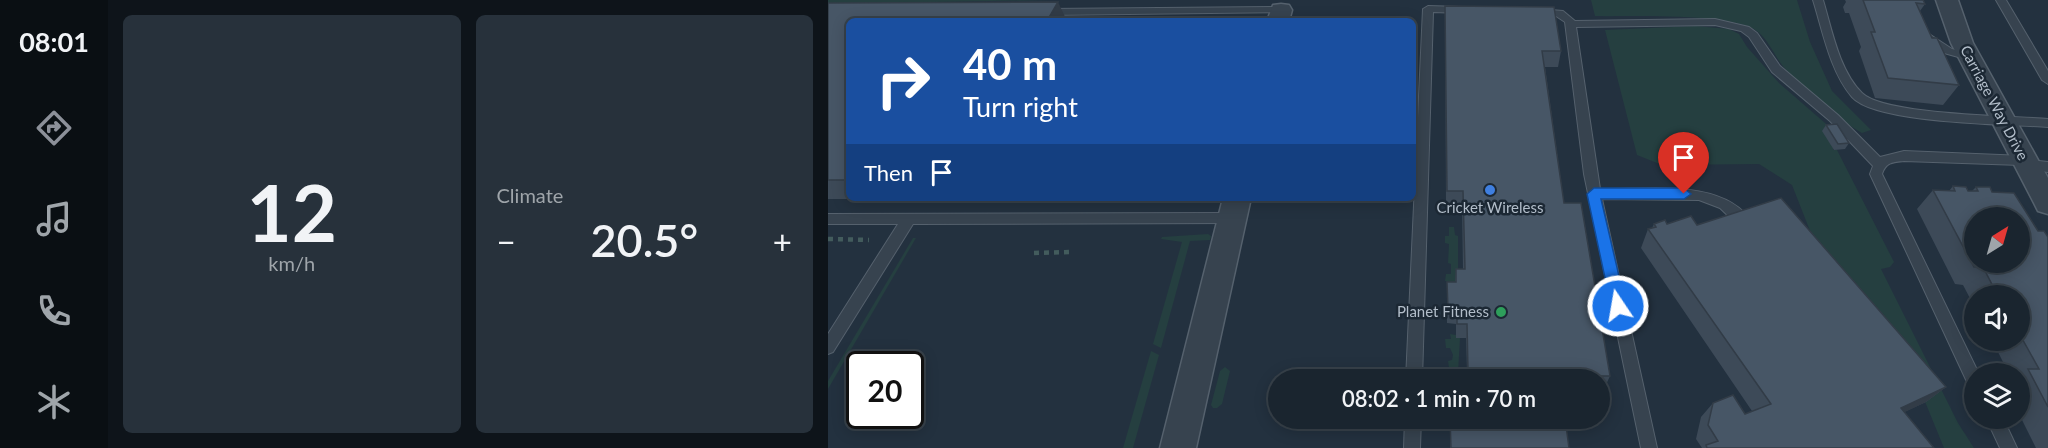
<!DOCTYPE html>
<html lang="en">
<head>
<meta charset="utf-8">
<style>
  :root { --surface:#1a252f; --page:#27313b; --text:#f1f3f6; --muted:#9fa5aa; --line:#38424b; --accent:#8c9099 }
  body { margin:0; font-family:Lato,sans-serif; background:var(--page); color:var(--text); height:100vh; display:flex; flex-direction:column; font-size:22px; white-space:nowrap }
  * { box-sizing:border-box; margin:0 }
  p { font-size:20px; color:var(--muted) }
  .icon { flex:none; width:33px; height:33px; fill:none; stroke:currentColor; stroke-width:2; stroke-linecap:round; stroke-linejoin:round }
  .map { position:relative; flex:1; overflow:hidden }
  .drawer { display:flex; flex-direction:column; gap:15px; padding:15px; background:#0e141a; width:720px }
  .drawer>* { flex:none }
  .banner { position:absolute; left:18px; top:18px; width:570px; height:183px; border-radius:9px; box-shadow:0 3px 15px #0003,0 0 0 2px var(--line); background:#1a4fa0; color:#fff; overflow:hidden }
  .needle { width:39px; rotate:37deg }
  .controls { position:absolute; left:1136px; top:207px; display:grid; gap:12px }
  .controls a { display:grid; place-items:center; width:66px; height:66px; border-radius:50%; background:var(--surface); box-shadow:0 3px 15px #0003,0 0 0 2px var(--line); font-size:30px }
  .speed { position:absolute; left:18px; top:351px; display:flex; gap:12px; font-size:30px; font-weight:700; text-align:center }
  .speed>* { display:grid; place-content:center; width:78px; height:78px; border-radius:50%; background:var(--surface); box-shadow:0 3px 15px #0003,0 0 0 2px var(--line); line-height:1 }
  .speed .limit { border:3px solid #111; border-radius:9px; background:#fff; color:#111 }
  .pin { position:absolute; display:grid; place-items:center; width:51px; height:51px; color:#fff; margin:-62px -26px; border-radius:50% 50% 50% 0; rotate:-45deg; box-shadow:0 0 6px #0007 }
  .pin .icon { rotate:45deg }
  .me { position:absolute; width:66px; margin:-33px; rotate:348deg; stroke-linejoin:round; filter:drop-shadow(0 0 4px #0008) }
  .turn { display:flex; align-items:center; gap:21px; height:126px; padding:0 18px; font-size:27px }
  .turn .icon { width:78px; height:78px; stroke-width:2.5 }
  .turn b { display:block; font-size:42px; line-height:51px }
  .then { display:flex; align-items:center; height:57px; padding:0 18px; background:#0003; gap:12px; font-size:22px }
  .big { font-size:45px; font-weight:600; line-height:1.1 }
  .drawer .tile { flex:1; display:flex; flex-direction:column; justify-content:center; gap:9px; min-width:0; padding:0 21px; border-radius:9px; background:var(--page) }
  .drawer .dial { align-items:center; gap:0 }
  .dial b { font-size:78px; line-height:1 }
  .heat { display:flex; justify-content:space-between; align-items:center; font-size:33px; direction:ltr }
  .drawer .tiles { flex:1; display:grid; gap:15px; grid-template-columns:repeat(2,1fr) }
  .trip { position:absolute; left:440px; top:369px; width:342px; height:60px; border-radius:30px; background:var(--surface); box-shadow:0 3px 15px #0003,0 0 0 2px var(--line); font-weight:600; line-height:60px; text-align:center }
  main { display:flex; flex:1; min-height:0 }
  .tab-bar { display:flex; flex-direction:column; width:108px; justify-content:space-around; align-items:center; background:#0a0f13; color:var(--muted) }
  .tab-bar .icon { width:42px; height:42px }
  .tab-bar .selected { color:var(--accent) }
  .tab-bar b { font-size:27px; color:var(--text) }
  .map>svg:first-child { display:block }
  .green { fill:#253f40 }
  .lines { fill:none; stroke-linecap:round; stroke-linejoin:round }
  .service-casing { stroke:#55616d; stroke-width:2 }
  .minor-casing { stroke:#55616d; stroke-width:3 }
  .path { stroke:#435c5d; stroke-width:4.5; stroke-dasharray:5 5; stroke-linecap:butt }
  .service { fill:#37434f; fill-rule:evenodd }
  .minor { fill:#37434f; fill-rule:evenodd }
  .wall { fill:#3d4a58 }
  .shaded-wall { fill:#323c47 }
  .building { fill:#475666; stroke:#323c47; stroke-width:1.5; fill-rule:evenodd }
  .route { fill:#1a73e8; stroke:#114b97; stroke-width:1.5 }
  .shop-dot { fill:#3f7fe0; stroke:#1c2834; stroke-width:2 }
  .leisure-dot { fill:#2e9e5b; stroke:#1c2834; stroke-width:2 }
  .labels { text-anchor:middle; stroke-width:5; stroke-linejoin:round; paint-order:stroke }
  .street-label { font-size:15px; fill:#b3beca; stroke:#1c2834 }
  .poi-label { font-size:15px; fill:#b3beca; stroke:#1c2834 }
</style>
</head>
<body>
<main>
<nav class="tab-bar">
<b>08:01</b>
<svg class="icon selected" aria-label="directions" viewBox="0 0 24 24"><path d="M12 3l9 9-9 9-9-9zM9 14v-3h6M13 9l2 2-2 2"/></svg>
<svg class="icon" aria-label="music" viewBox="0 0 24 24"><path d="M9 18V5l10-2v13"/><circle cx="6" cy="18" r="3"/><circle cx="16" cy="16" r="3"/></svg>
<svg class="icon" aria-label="phone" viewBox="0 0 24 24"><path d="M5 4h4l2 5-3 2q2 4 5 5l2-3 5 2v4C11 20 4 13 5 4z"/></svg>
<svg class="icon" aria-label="climate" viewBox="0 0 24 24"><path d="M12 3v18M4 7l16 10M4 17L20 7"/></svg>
</nav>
<section class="drawer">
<div class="tiles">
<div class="tile dial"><b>12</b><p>km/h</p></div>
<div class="tile"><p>Climate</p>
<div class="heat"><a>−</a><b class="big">20.5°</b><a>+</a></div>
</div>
</div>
</section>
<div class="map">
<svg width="1220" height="448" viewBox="0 0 1220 448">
  <rect width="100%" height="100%" fill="#23313f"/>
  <!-- green -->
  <g class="green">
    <path d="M0,0H223L0,4Z"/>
    <path d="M763,0H969L982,42L1004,91L1043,130L1034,133C1008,118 973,88 954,65C946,54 940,40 930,32C907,12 800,17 767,16Z"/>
    <path d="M868,26L901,29L911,34L919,47L951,83L1005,130V150H1009L1066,262L1062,267L1053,269L1130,423L1146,448H1116L1091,387L986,241L964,185L931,164L834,165L809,155L777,30Z"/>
    <path d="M621,227H626L627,235L630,236V283L617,281L618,274H623V264L620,263L621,244L617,243V236H621Z"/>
    <path d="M380,234L383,236L382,240L362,241L333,348L325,344L354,242L333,239L334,237Z"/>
    <path d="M85,238H88L0,389V381Z"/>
    <path d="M622,334L628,335L629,338H632L630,373L624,372V368H621L620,361L624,360L625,355L622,348H618L617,339H623Z"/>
    <path d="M323,351L331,355L305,448H295Z"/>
    <path d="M397,367L402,371L394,404L389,408H385L383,405L392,371Z"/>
  </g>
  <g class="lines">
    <defs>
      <g id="service">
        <path d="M985,0H995C1004,30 1011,70 1034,93C1056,115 1184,116 1220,119V127C1180,124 1048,124 1024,97C1002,71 995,32 985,0Z"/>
        <path d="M1168,0H1178L1220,71V84L1214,80Z"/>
        <path d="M600,6L634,7L639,10L634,13L605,12L594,380H578L595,9Z"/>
        <path d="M453,7L457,8V12L218,15L213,12L218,9Z"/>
        <path d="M710,9L735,11L747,21L887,19L921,27L929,33L952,66L1010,115L1052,157L1076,151L1196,156L1202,160L1220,162V172L1198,169L1193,165L1076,161C1065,162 1058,162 1054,174L1151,374H1146V386L1140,384L1042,174L1045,166L1002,121L944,72L921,37L913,31L887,25L748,27L772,189C817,190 898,177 925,224L923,228H913L892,208L871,200L774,199L829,448H813L756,174L737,22L728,16L706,14L705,12Z"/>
        <path d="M1098,32L1124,49L1145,55L1146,57L1141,60L1116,53L1094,37V33Z"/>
        <path d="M404,213L409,214L411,218L409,222L404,223L85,224L5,352L0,354V334L70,224H0V214Z"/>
        <path d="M577,418H593L592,448H576Z"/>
        <path d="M1158,418H1175L1189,448H1172Z"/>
      </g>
      <g id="minor">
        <path d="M1108,0H1130L1145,43L1220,178V214L1210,211L1206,203L1123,43Z"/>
        <path d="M453,4L461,5L464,10L461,21H439L445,5Z"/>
        <path d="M395,198H423L368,448H332Z"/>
      </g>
    </defs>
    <!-- service casing -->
    <use href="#service" class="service-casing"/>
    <!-- minor casing -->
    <use href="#minor" class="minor-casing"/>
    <!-- path -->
    <g class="path">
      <path d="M0,239L41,240"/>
      <path d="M206,253L244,252"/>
      <path d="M544,422L545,418"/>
    </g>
    <!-- service -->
    <use href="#service" class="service"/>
    <!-- minor -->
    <use href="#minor" class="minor"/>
  </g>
  <!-- wall -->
  <g class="wall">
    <path d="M1017,0H1095L1097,4L1092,11L1104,38L1131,85L1115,105L1047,98L1031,51L1033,47L1021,13H1017L1015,7L1018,2Z"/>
    <path d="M0,3L21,21V198H58V199H0Z"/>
    <path d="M617,6L733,51L730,67H717L736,203L782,376L776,389H771V380H622L639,371L638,338H628V324L619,323V282H627L628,269H635L634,207H618Z"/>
    <path d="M998,125L1021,143L1017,149L1006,150L994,131Z"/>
    <path d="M1125,186L1140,191H1144L1148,187L1164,192L1210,231L1220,237V448H1208L1191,414V374H1181L1164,340H1191V296H1146V306L1135,285L1127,284L1089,209L1105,190L1121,191Z"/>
    <path d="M81,198H334L333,200L84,201Z"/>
    <path d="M826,224L869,225L1118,387L1098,402L1076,412L1106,448H874L868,439L873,417L885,403L917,414L924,411L813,248L820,229L824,228Z"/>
    <path d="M622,418H754L750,428H738L741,448H622Z"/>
  </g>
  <!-- shaded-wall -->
  <g class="shaded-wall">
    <path d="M230,2L239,21H219Z"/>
    <path d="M1118,387L1098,402L1054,423L1073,408Z"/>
  </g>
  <!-- building -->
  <g class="building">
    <path d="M1035,0H1095L1097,4L1088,3L1104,38H1109L1131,85L1060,78L1043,32H1047Z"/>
    <path d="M230,2L219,21H21V180H0V3Z"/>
    <path d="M617,6L726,7L733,51H714L736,203H753L782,376H756V371L735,370L736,380H622V371H640L639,324H629V309H620L619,282H628V269H637L635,191H619Z"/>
    <path d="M1009,124L1021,143L1010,144L998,125Z"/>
    <path d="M1125,186L1138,187L1140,191H1150L1148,187H1162L1164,192L1186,193L1210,231H1216L1220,237V407L1200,369H1211L1191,333V296H1170L1155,267H1146L1105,190L1127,191ZM1146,218H1191V262H1146Z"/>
    <path d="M953,198L1118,387L1073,408L1106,448H879L878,445L890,441L880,425L885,403L905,395L917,414L943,404L820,229L828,227L826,224L837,220L839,224L863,216L869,225Z"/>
    <path d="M622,418H737L741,448H623Z"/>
  </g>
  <!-- route -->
  <path class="route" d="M766,188H856L863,194L856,199H773L798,306L796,311L790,312L785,311L783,306L759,194Z"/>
  <!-- markers -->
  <circle class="shop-dot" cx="662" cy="190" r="6"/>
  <circle class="leisure-dot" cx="673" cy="312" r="6"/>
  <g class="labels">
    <!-- street labels -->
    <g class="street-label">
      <text transform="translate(1166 103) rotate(62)" y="5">Carriage Way Drive</text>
    </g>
    <!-- poi labels -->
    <g class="poi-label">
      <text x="662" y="213">Cricket Wireless</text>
      <text x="661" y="317" text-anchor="end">Planet Fitness</text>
    </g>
  </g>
</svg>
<div class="controls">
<a><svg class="needle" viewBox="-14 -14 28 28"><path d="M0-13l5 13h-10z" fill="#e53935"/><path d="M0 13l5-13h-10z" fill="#9fa5aa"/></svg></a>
<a><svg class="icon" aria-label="sound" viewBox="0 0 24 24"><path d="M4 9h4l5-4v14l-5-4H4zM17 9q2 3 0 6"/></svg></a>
<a><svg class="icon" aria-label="layers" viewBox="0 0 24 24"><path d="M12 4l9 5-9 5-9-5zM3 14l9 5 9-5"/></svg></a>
</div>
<div class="speed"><div class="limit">20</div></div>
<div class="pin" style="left:856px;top:194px;background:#d93025"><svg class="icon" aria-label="arrive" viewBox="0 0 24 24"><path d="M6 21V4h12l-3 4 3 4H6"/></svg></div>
<svg class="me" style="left:790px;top:306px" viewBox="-20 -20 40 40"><circle r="17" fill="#1a73e8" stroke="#fff" stroke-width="3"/><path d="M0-11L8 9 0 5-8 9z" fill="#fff"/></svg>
<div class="trip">08:02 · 1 min · 70 m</div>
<div class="banner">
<div class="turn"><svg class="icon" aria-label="right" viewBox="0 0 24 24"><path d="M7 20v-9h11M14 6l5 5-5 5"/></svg><div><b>40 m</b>Turn right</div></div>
<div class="then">Then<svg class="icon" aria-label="arrive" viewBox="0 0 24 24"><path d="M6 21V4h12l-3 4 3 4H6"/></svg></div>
</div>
</div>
</main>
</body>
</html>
